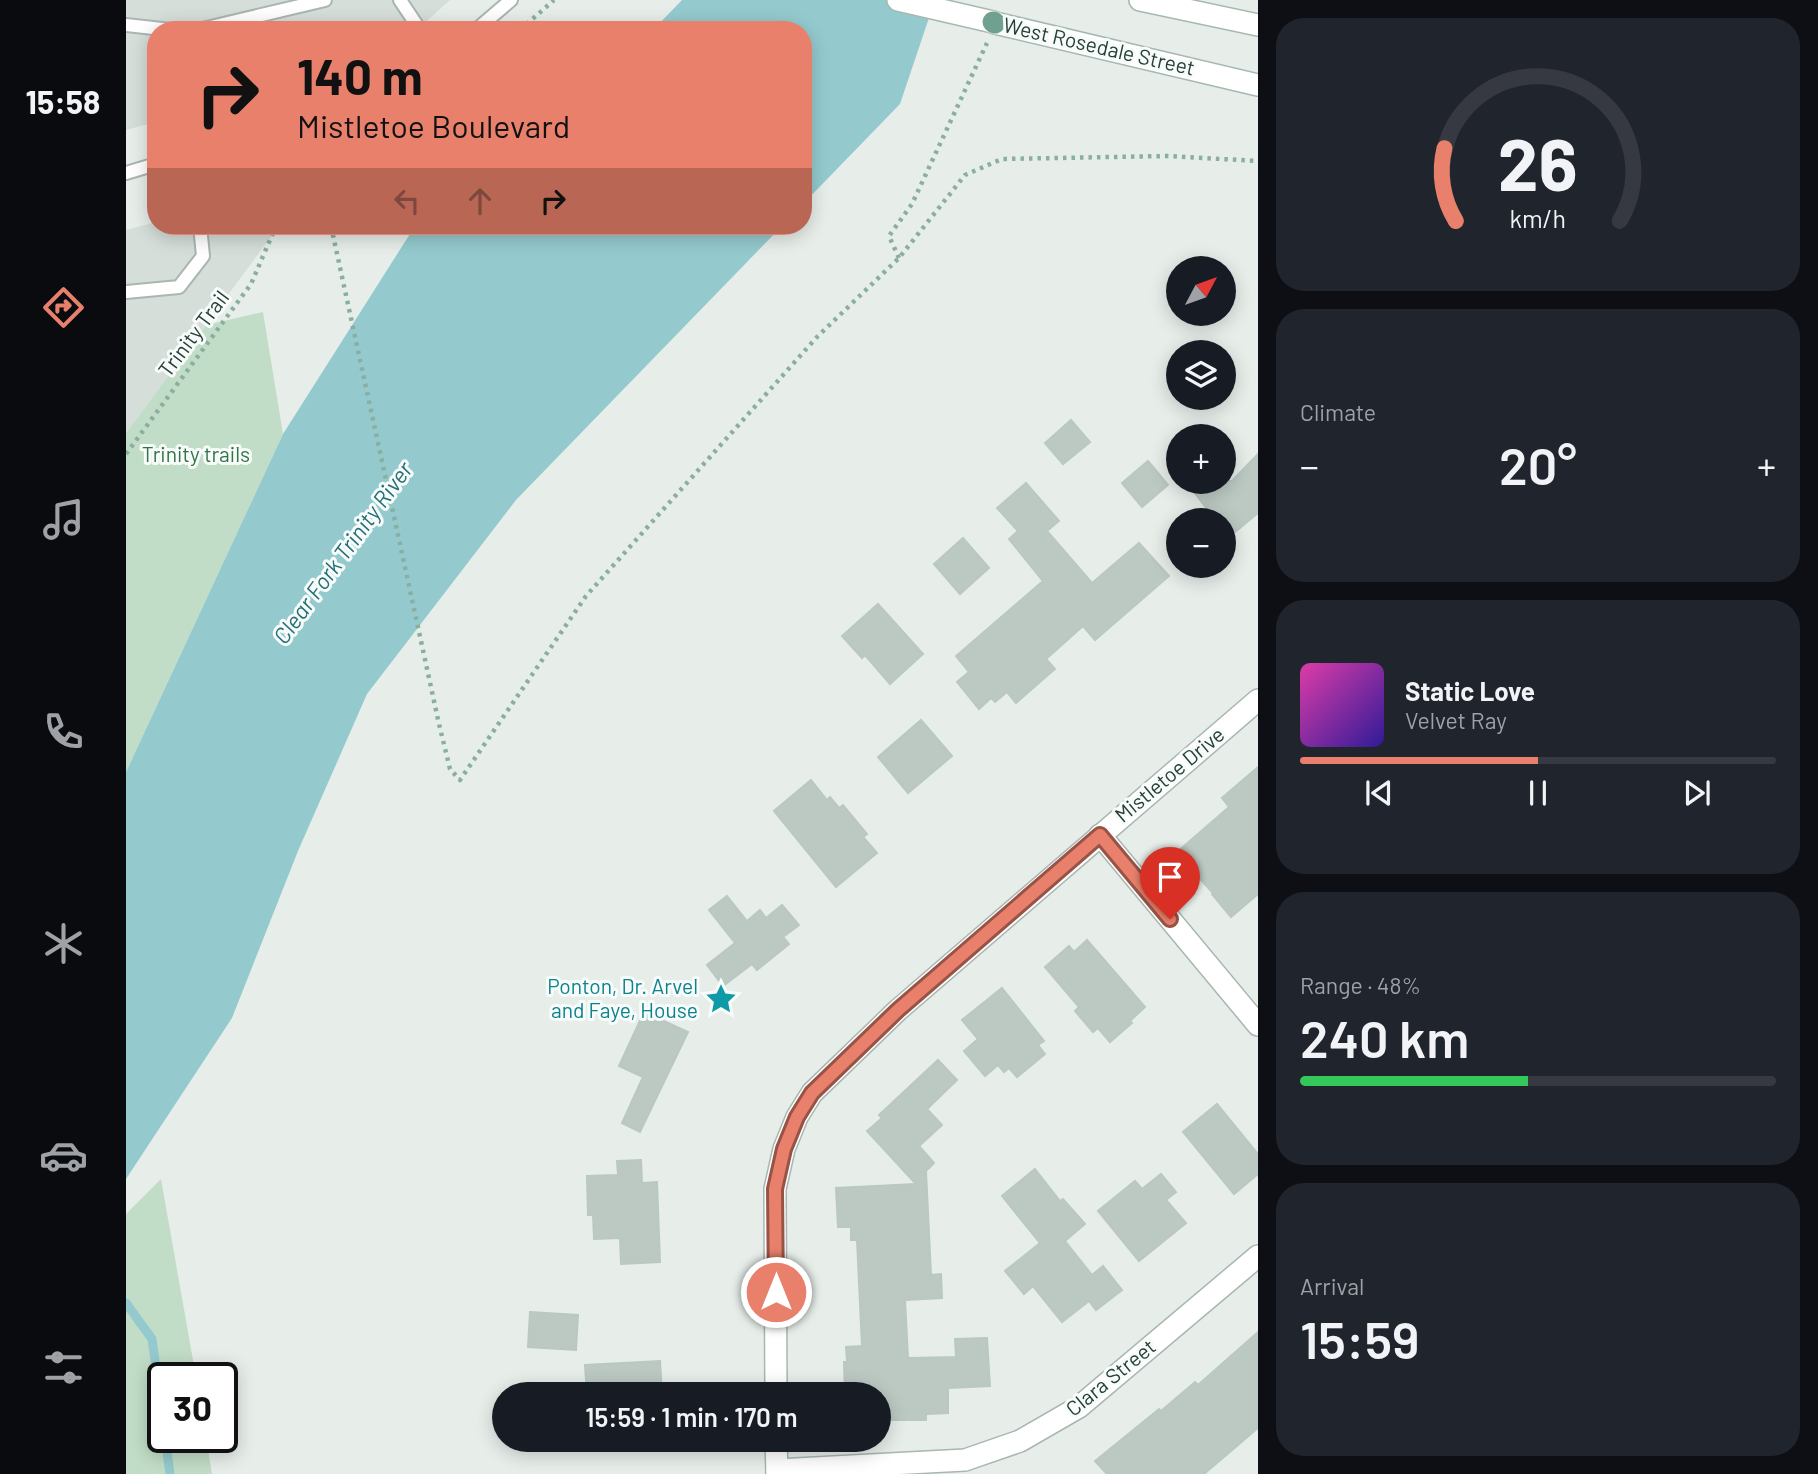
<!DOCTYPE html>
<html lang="en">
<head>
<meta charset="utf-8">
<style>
  :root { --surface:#171b24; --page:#20242c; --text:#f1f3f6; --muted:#9ea1a6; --line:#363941; --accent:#e8806b }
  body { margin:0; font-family:Barlow,sans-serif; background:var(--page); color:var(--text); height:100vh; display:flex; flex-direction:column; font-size:26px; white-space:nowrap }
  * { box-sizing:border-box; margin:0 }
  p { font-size:23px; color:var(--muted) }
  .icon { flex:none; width:38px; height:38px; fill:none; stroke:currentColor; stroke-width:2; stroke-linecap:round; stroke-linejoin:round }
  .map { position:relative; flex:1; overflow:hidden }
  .panel { display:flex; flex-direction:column; gap:18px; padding:18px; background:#0d0f14; width:560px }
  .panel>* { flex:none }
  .hud { position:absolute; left:21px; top:21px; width:665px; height:214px; border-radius:28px; box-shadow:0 4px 18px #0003; background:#e8806b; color:#111; overflow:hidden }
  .needle { width:46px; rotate:49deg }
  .tools { position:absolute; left:1040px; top:256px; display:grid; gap:14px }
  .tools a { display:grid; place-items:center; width:70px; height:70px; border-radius:50%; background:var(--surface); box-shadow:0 4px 18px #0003; font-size:35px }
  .speed { position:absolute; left:21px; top:1362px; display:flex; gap:14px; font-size:35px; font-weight:700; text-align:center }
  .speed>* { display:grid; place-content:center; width:91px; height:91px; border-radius:50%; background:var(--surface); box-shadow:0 4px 18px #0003; line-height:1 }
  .speed .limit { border:4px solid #111; border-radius:10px; background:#fff; color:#111 }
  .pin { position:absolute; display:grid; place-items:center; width:60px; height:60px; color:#fff; margin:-72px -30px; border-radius:50% 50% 50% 0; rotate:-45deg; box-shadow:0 0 7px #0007 }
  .pin .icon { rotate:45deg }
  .me { position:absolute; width:77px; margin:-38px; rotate:0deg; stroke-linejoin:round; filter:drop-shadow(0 0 5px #0008) }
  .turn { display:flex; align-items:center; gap:24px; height:147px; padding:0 35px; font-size:32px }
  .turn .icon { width:91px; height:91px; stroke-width:2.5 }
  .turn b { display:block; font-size:49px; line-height:60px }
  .lanes { display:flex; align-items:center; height:66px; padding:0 35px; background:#0003; justify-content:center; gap:35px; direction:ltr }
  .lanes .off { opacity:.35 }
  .big { font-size:52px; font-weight:600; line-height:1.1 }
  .panel .card { flex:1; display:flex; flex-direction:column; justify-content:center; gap:10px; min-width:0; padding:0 24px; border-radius:28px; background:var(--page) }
  .panel .dial { align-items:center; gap:0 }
  .dial svg { height:182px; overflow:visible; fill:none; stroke:var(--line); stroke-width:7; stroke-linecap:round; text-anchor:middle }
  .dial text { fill:var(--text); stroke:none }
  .song { display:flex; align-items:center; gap:21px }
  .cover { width:84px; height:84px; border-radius:10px; background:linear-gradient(135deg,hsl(320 70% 55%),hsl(250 70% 35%)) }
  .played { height:7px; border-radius:4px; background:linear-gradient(90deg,var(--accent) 50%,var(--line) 50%) }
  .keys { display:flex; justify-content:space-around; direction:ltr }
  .heat { display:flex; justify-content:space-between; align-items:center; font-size:38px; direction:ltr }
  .charge { height:10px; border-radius:5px; background:linear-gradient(90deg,#34c759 48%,var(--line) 0) }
  .trip { position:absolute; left:366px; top:1382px; width:399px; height:70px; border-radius:35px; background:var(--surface); box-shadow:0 4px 18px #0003; font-weight:600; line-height:70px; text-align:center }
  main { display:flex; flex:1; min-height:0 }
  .tabs { display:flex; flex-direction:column; width:126px; justify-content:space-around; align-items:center; background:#090b0e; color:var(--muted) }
  .tabs .icon { width:49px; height:49px }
  .tabs .selected { color:var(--accent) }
  .tabs b { font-size:32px; color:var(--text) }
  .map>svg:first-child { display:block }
  .built { fill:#d5ded9 }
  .green { fill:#c2ddc7 }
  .water { fill:#94cace }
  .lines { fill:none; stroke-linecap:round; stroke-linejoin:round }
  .stream { stroke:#94cace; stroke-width:9 }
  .building { fill:#bcc9c3; stroke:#b9c8c1; stroke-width:2 }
  .service-casing { stroke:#a9b6b1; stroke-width:16 }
  .minor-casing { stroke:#a9b6b1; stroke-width:24 }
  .secondary-casing { stroke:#a6b9b1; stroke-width:24 }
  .primary-casing { stroke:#c2c9c7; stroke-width:24 }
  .path { stroke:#8aafa0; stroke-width:4.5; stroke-dasharray:3.5 5; stroke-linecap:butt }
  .service { stroke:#fff; stroke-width:12 }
  .minor { stroke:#fff; stroke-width:21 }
  .secondary { stroke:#fff; stroke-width:21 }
  .primary { stroke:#6fa090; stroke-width:21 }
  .route-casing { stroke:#975346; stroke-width:18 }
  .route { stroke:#e8806b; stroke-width:12 }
  .labels { text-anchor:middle; stroke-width:6; stroke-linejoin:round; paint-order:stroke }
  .street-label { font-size:21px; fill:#263f37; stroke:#f7fbf9 }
  .park-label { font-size:21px; fill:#337447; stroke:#f7fbf9 }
  .culture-label { font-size:21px; fill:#0d838f; stroke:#f7fbf9; text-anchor:end }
  .water-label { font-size:23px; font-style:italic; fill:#247078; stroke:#f7fbf9 }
</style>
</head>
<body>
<main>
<nav class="tabs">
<b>15:58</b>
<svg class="icon selected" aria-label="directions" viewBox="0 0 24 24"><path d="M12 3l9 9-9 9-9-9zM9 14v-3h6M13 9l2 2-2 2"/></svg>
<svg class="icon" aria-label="music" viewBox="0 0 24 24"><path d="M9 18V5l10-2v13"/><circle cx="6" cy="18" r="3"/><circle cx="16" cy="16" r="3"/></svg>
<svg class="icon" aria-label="phone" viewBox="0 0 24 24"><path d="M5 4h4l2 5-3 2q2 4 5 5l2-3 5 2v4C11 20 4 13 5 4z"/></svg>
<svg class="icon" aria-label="climate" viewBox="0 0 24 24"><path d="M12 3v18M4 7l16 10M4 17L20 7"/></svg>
<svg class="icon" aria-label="car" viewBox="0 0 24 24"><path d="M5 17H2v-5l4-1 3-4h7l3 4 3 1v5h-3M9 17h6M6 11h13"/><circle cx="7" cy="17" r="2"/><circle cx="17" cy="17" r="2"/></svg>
<svg class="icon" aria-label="filters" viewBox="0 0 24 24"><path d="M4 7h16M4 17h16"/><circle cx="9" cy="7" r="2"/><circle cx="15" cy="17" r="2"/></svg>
</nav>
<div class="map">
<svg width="1132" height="1474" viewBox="0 0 1132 1474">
  <rect width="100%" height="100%" fill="#e7eeea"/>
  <!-- built -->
  <g class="built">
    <path d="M0,0H324L291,30H30V122L0,130Z"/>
    <path d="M30,222V226H153L0,433V230Z"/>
  </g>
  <!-- green -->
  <g class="green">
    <path d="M137,312L157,434L0,772V433L80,325Z"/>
    <path d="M35,1179L70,1377H37V1437H80L86,1474H0V1214Z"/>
  </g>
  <!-- water -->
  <g class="water">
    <path d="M556,0H809L774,104L677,204V30H527Z"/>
    <path d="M289,226H656L390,500L241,694L172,851L106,1018L0,1179V772L157,434Z"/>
  </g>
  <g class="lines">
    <!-- stream -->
    <g class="stream">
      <path d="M0,1303L26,1339L37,1418"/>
      <path d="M39,1437L44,1474"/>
    </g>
  </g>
  <!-- building -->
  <g class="building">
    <path d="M945,420L964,442L937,464L919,443Z"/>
    <path d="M1132,454V513L1103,537L1097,530V520H1089L1069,493L1081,481H1106Z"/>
    <path d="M1022,461L1042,485L1016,507L996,483Z"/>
    <path d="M900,483L933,521L921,531L966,583L1013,543L1043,576L969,640L957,626L920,659L929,669L890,703L881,692L869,702L865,698L853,709L831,682L843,672L830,656L917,581L883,539L892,531L871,508Z"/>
    <path d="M837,538L863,568L834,594L808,564Z"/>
    <path d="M752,604L797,654L764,684L739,655L736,658L716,636Z"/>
    <path d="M795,720L826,756L782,793L752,757Z"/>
    <path d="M1132,767V894L1105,917L1086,894L1087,893L1050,853L1103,807L1096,798Z"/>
    <path d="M685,780L701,800L704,797L713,808L717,805L741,834L737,837L751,853L710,887L648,811Z"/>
    <path d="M601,896L621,921L634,910L640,918L656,905L673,925L657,937L663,944L631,970L626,964L597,986L581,965L609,943L583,910Z"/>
    <path d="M961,940L1019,1007L1004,1021L1006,1023L984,1042L972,1028L967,1032L949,1011L953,1007L919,967L943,946L948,952Z"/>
    <path d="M876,988L918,1041L912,1045L919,1054L891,1077L883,1068L878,1072L872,1065L859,1076L838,1051L852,1039L836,1020Z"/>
    <path d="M518,1012L562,1032L514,1132L496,1123L517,1077L493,1066Z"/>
    <path d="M812,1060L831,1080L801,1109L816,1125L793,1146L808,1163L800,1171L805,1275L815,1274L816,1298L779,1300L782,1358L830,1357L829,1339L861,1338L864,1386L822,1388V1413L800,1414V1420H765V1416H752V1395H719L718,1362H721L720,1347L736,1346L731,1240H725V1227H712L710,1188L790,1184L741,1131L756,1118L753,1115Z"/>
    <path d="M1091,1104L1132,1154V1174L1108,1194L1057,1132Z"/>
    <path d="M515,1160L516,1183L531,1182L534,1262L495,1264L494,1238L468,1239L467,1215H462L461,1176L492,1175L491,1161Z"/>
    <path d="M909,1169L934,1201L937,1199L959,1224L939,1241L966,1275L977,1266L996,1290L970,1310L963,1301L936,1322L907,1286L898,1294L879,1271L914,1243L876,1196Z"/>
    <path d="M1035,1174L1050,1192L1040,1200L1060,1223L1013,1261L972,1211L1009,1181L1016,1189Z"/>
    <path d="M404,1312L452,1315L450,1350L402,1347Z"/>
    <path d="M1132,1332V1428L1078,1474H981L969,1461L1033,1409L1035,1411L1069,1382L1072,1385Z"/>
    <path d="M534,1361L536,1395H461L459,1365Z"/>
  </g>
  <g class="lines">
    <defs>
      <g id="service">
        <path d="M274,0L294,30"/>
        <path d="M0,25L45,30"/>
        <path d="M72,30L199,0"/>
        <path d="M350,30L385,0"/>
        <path d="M0,173L30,164"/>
        <path d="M0,292L53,287L77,256L74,226"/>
      </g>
      <g id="minor">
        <path d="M974,835L1132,1025"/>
        <path d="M650,1395L649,1189L658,1149L671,1117L686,1093L772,1010L1132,700"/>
        <path d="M650,1440L651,1474"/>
        <path d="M651,1470L839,1460L894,1441L953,1407L1132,1256"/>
      </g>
      <g id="secondary">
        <path d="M772,0L867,22"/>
        <path d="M1014,0L1132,25"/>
        <path d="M869,23L1132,85"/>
      </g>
      <path id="primary" d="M867,22L869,23"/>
    </defs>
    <!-- service casing -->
    <use href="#service" class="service-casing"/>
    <!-- minor casing -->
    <use href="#minor" class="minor-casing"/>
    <!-- secondary casing -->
    <use href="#secondary" class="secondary-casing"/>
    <!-- primary casing -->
    <use href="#primary" class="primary-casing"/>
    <!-- path -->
    <g class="path">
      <path d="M394,30L428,0"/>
      <path d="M205,226L313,724L324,769L334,780L460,596L691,337L773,258L839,175L876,159L1041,156L1132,161"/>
      <path d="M773,258L763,236L786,204L861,43"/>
      <path d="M0,454L125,284L150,226"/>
    </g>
    <!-- service -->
    <use href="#service" class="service"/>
    <!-- minor -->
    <use href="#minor" class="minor"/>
    <!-- secondary -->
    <use href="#secondary" class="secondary"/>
    <!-- primary -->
    <use href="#primary" class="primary"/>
  </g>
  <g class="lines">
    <defs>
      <path id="route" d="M650,1292L649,1189L658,1149L671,1117L686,1093L772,1010L974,835L1044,919"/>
    </defs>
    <!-- route casing -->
    <use href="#route" class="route-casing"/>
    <!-- route -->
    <use href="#route" class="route"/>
  </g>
  <!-- icons -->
  <defs>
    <symbol id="sight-bare" viewBox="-9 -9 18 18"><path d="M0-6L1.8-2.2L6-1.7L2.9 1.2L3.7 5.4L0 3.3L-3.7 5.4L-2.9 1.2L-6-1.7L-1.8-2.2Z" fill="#0f9aa8" stroke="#f7fbf9" stroke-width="2.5" paint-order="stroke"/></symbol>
  </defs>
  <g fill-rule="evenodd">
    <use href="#sight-bare" x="573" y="977" width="44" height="44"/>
  </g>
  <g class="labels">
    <!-- street labels -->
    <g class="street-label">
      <text transform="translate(973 47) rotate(13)" y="7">West Rosedale Street</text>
      <text transform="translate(68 334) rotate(-53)" y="7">Trinity Trail</text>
      <text transform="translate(1044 775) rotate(-40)" y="7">Mistletoe Drive</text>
      <text transform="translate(985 1378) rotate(-39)" y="7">Clara Street</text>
    </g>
    <!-- park labels -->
    <g class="park-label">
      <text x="70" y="462">Trinity trails</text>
    </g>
    <!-- culture labels -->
    <g class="culture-label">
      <text x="572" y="994">Ponton, Dr. Arvel<tspan x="572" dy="24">and Faye, House</tspan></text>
    </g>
    <!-- water labels -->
    <g class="water-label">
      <text transform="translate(217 553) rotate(-54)" y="8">Clear Fork Trinity River</text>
    </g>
  </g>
</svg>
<div class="tools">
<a><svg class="needle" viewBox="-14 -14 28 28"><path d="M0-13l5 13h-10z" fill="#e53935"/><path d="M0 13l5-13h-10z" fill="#9ea1a6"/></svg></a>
<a><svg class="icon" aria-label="layers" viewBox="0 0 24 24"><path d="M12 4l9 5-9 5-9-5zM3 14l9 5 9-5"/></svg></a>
<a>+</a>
<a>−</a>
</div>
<div class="speed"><div class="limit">30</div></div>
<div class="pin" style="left:1044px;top:919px;background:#d93025"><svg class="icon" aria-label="arrive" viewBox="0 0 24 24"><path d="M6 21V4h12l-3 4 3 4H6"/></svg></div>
<svg class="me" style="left:650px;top:1292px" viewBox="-20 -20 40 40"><circle r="17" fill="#e8806b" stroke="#fff" stroke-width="3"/><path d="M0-11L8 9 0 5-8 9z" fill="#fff"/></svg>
<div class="trip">15:59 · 1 min · 170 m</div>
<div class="hud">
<div class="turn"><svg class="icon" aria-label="right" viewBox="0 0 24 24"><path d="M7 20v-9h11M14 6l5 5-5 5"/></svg><div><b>140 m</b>Mistletoe Boulevard</div></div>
<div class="lanes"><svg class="icon off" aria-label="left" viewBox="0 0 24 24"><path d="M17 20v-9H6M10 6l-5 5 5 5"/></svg><svg class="icon off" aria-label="ahead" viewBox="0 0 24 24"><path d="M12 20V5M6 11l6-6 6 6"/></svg><svg class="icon" aria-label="right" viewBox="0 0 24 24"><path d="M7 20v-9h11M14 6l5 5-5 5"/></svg></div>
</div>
</div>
<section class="panel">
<div class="card dial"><svg viewBox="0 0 100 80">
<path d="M14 69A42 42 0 1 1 86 69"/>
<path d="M14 69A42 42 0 0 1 9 37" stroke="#e8806b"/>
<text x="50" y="56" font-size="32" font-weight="700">26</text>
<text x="50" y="72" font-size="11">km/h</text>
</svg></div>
<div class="card"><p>Climate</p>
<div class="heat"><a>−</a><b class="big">20°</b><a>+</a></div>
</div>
<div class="card">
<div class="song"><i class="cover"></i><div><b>Static Love</b><p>Velvet Ray</p></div></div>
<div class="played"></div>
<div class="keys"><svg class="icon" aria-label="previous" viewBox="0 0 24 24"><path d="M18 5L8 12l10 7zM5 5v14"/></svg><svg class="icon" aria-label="pause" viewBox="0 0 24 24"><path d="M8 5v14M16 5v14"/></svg><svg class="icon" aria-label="next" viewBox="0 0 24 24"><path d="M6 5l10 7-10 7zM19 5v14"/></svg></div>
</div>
<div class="card"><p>Range · 48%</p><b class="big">240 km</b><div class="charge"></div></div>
<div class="card"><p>Arrival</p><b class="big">15:59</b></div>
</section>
</main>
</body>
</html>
